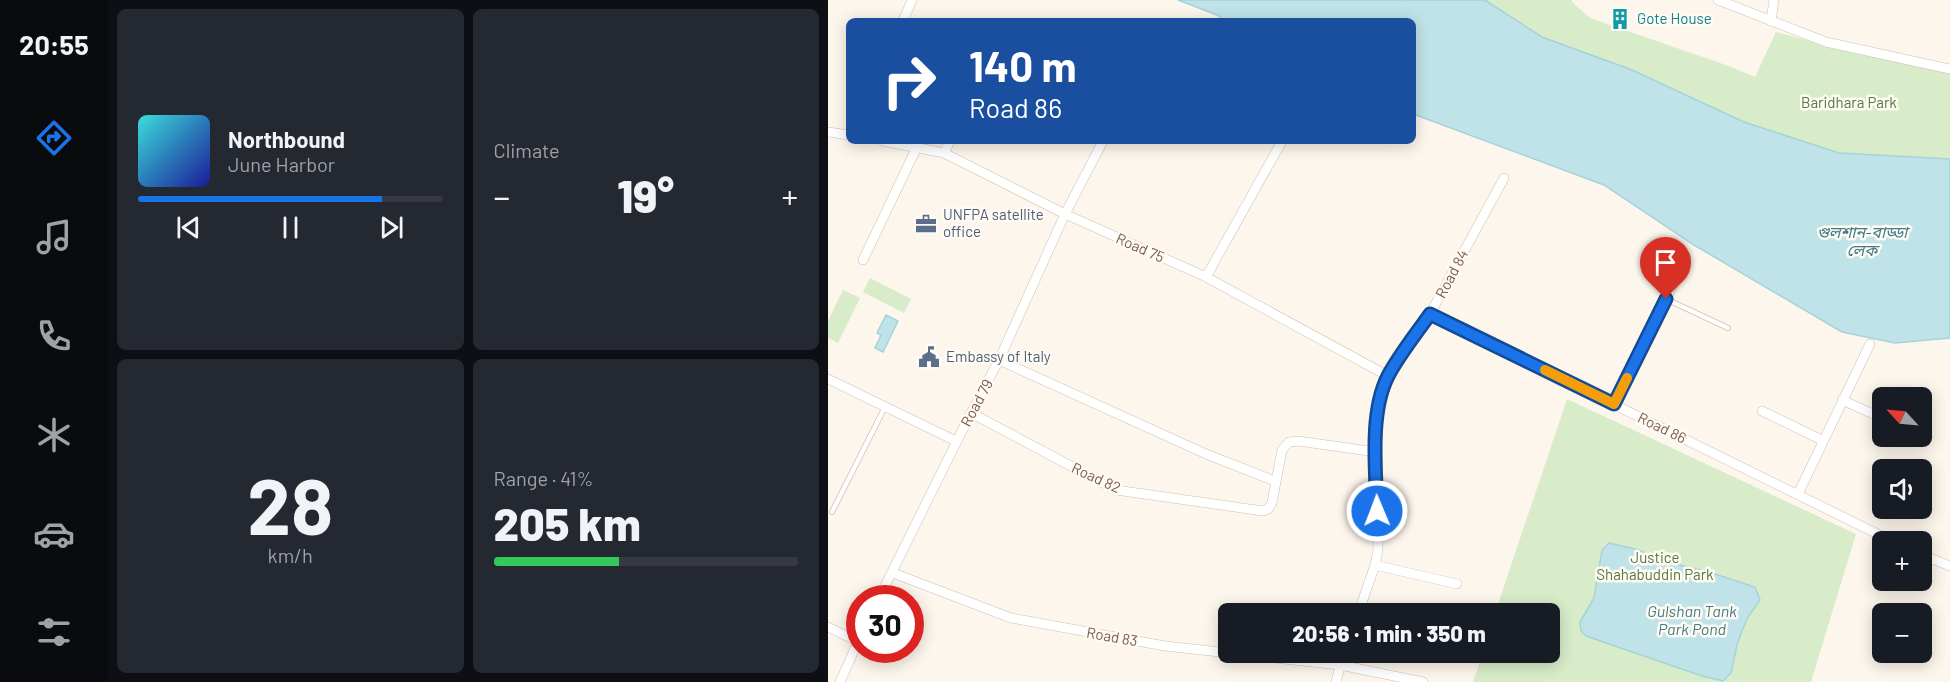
<!DOCTYPE html>
<html lang="en">
<head>
<meta charset="utf-8">
<style>
  :root { --surface:#171b24; --page:#242831; --text:#f1f3f6; --muted:#9ea1a6; --line:#363941; --accent:#1a73e8 }
  body { margin:0; font-family:Barlow,"Noto Sans Bengali",sans-serif; background:var(--page); color:var(--text); height:100vh; display:flex; flex-direction:column; font-size:22px; white-space:nowrap }
  * { box-sizing:border-box; margin:0 }
  p { font-size:20px; color:var(--muted) }
  .icon { flex:none; width:33px; height:33px; fill:none; stroke:currentColor; stroke-width:2; stroke-linecap:round; stroke-linejoin:round }
  .map { position:relative; flex:1; overflow:hidden }
  .side { display:flex; flex-direction:column; gap:9px; padding:9px; background:#0d0f14; width:720px }
  .side>* { flex:none }
  .guide { position:absolute; left:18px; top:18px; width:570px; height:126px; border-radius:9px; box-shadow:0 3px 15px #0003; background:#1a4fa0; color:#fff; overflow:hidden }
  .needle { width:39px; rotate:296deg }
  .controls { position:absolute; left:1044px; top:387px; display:grid; gap:12px }
  .controls a { display:grid; place-items:center; width:60px; height:60px; border-radius:9px; background:var(--surface); box-shadow:0 3px 15px #0003; font-size:30px }
  .speed { position:absolute; left:18px; top:585px; display:flex; gap:12px; font-size:30px; font-weight:700; text-align:center }
  .speed>* { display:grid; place-content:center; width:78px; height:78px; border-radius:50%; background:var(--surface); box-shadow:0 3px 15px #0003; line-height:1 }
  .speed .limit { border:9px solid #d22; background:#fff; color:#111 }
  .pin { position:absolute; display:grid; place-items:center; width:51px; height:51px; color:#fff; margin:-62px -26px; border-radius:50% 50% 50% 0; rotate:-45deg; box-shadow:0 0 6px #0007 }
  .pin .icon { rotate:45deg }
  .me { position:absolute; width:66px; margin:-33px; rotate:359deg; stroke-linejoin:round; filter:drop-shadow(0 0 4px #0008) }
  .turn { display:flex; align-items:center; gap:21px; height:126px; padding:0 24px; font-size:27px }
  .turn .icon { width:78px; height:78px; stroke-width:2.5 }
  .turn b { display:block; font-size:42px; line-height:51px }
  .big { font-size:45px; font-weight:800; line-height:1.1 }
  .side .card { flex:1; display:flex; flex-direction:column; justify-content:center; gap:9px; min-width:0; padding:0 21px; border-radius:9px; background:var(--page) }
  .side .dial { align-items:center; gap:0 }
  .dial b { font-size:78px; line-height:1 }
  .song { display:flex; align-items:center; gap:18px }
  .cover { width:72px; height:72px; border-radius:9px; background:linear-gradient(135deg,hsl(180 70% 55%),hsl(240 70% 35%)) }
  .played { height:6px; border-radius:3px; background:linear-gradient(90deg,var(--accent) 80%,var(--line) 80%) }
  .keys { display:flex; justify-content:space-around; direction:ltr }
  .heat { display:flex; justify-content:space-between; align-items:center; font-size:33px; direction:ltr }
  .charge { height:9px; border-radius:4px; background:linear-gradient(90deg,#34c759 41%,var(--line) 0) }
  .side .tiles { flex:1; display:grid; gap:9px; grid-template-columns:repeat(2,1fr) }
  .trip { position:absolute; left:390px; top:603px; width:342px; height:60px; border-radius:9px; background:var(--surface); box-shadow:0 3px 15px #0003; font-weight:800; line-height:60px; text-align:center }
  main { display:flex; flex:1; min-height:0 }
  .dock { display:flex; flex-direction:column; width:108px; justify-content:space-around; align-items:center; background:#090b0e; color:var(--muted) }
  .dock .icon { width:42px; height:42px }
  .dock .active { color:var(--accent) }
  .dock b { font-size:27px; color:var(--text) }
  .map>svg:first-child { display:block }
  .green { fill:#d8ecc9 }
  .water { fill:#bfe3e8; stroke:#a5d3da; stroke-width:1.5 }
  .lines { fill:none; stroke-linecap:round; stroke-linejoin:round }
  .lane-casing { stroke:#d1beb0; stroke-width:6 }
  .street-casing { stroke:#d1beb0; stroke-width:10 }
  .lane { stroke:#fff; stroke-width:4.5 }
  .street { stroke:#fff; stroke-width:9 }
  .route-casing { stroke:#114b97; stroke-width:15 }
  .route { stroke:#1a73e8; stroke-width:10 }
  .slow { stroke:#f59e0b; stroke-width:10 }
  .labels { text-anchor:middle; stroke-width:5; stroke-linejoin:round; paint-order:stroke }
  .culture-label { font-size:15px; fill:#0d838f; stroke:#fffaf3; text-anchor:start }
  .park-label { font-size:15px; fill:#537a41; stroke:#fffaf3 }
  .service-label { font-size:15px; fill:#4e5e75; stroke:#fffaf3; text-anchor:start }
  .street-label { font-size:15px; fill:#7a5c4d; stroke:#fffaf3 }
  .water-label { font-size:16px; font-style:italic; fill:#437c86; stroke:#fffaf3 }
</style>
</head>
<body>
<main>
<nav class="dock">
<b>20:55</b>
<svg class="icon active" aria-label="directions" viewBox="0 0 24 24"><path d="M12 3l9 9-9 9-9-9zM9 14v-3h6M13 9l2 2-2 2"/></svg>
<svg class="icon" aria-label="music" viewBox="0 0 24 24"><path d="M9 18V5l10-2v13"/><circle cx="6" cy="18" r="3"/><circle cx="16" cy="16" r="3"/></svg>
<svg class="icon" aria-label="phone" viewBox="0 0 24 24"><path d="M5 4h4l2 5-3 2q2 4 5 5l2-3 5 2v4C11 20 4 13 5 4z"/></svg>
<svg class="icon" aria-label="climate" viewBox="0 0 24 24"><path d="M12 3v18M4 7l16 10M4 17L20 7"/></svg>
<svg class="icon" aria-label="car" viewBox="0 0 24 24"><path d="M5 17H2v-5l4-1 3-4h7l3 4 3 1v5h-3M9 17h6M6 11h13"/><circle cx="7" cy="17" r="2"/><circle cx="17" cy="17" r="2"/></svg>
<svg class="icon" aria-label="filters" viewBox="0 0 24 24"><path d="M4 7h16M4 17h16"/><circle cx="9" cy="7" r="2"/><circle cx="15" cy="17" r="2"/></svg>
</nav>
<section class="side">
<div class="tiles">
<div class="card">
<div class="song"><i class="cover"></i><div><b>Northbound</b><p>June Harbor</p></div></div>
<div class="played"></div>
<div class="keys"><svg class="icon" aria-label="previous" viewBox="0 0 24 24"><path d="M18 5L8 12l10 7zM5 5v14"/></svg><svg class="icon" aria-label="pause" viewBox="0 0 24 24"><path d="M8 5v14M16 5v14"/></svg><svg class="icon" aria-label="next" viewBox="0 0 24 24"><path d="M6 5l10 7-10 7zM19 5v14"/></svg></div>
</div>
<div class="card"><p>Climate</p>
<div class="heat"><a>−</a><b class="big">19°</b><a>+</a></div>
</div>
<div class="card dial"><b>28</b><p>km/h</p></div>
<div class="card"><p>Range · 41%</p><b class="big">205 km</b><div class="charge"></div></div>
</div>
</section>
<div class="map">
<svg width="1122" height="682" viewBox="0 0 1122 682">
  <rect width="100%" height="100%" fill="#fdf6ec"/>
  <!-- green -->
  <g class="green">
    <path d="M656,0H744V2L762,18L898,65L927,77L948,32L997,45L1122,73V161L1014,156L918,125L716,40Z"/>
    <path d="M42,278L83,299L76,313L35,292Z"/>
    <path d="M15,290L32,298L10,343L0,338V321Z"/>
    <path d="M739,399L1028,534L983,682H645L655,653L722,652V614L667,613Z"/>
  </g>
  <!-- water -->
  <g class="water">
    <path d="M350,0H657L714,37L804,70L916,122L1011,153L1122,159V338L1067,343L1014,332L866,245L776,185L585,114V21H397L389,15Z"/>
    <path d="M58,315L70,321L55,352L47,348L53,335L49,333Z"/>
    <path d="M781,543L811,550L832,560L884,573L927,587L932,600L920,617L914,631L909,645L903,673L895,681L874,676L758,636L753,631L752,622L766,598L774,550Z"/>
  </g>
  <g class="lines">
    <defs>
      <g id="lane">
        <path d="M838,299L900,328"/>
        <path d="M4,512L57,407"/>
      </g>
      <g id="street">
        <path d="M890,0L998,42L1122,69"/>
        <path d="M75,21L84,0"/>
        <path d="M943,21L946,0"/>
        <path d="M0,132L21,135"/>
        <path d="M55,141L116,153L237,214L378,277L560,376"/>
        <path d="M116,153L122,141"/>
        <path d="M35,260L89,147"/>
        <path d="M378,277L454,141"/>
        <path d="M602,314L1066,542"/>
        <path d="M171,360L378,454L447,481"/>
        <path d="M0,379L128,441"/>
        <path d="M1014,400L1054,418"/>
        <path d="M786,404L858,258"/>
        <path d="M934,411L994,440"/>
        <path d="M143,413L288,490L435,511L440,509L444,503L454,450L461,442L470,441L548,452"/>
        <path d="M970,494L1042,344"/>
        <path d="M1094,555L1122,566"/>
        <path d="M547,565L629,584"/>
        <path d="M65,573L183,618L337,646L512,665L595,682"/>
        <path d="M51,598L143,413L171,360L237,214L275,141"/>
        <path d="M530,614L547,565L550,550L548,452L552,398L560,376L602,314L676,178"/>
        <path d="M0,627L29,641"/>
        <path d="M12,682L32,637"/>
        <path d="M508,682L516,652"/>
      </g>
    </defs>
    <!-- lane casing -->
    <use href="#lane" class="lane-casing"/>
    <!-- street casing -->
    <use href="#street" class="street-casing"/>
    <!-- lane -->
    <use href="#lane" class="lane"/>
    <!-- street -->
    <use href="#street" class="street"/>
  </g>
  <g class="lines">
    <defs>
      <path id="route" d="M549,511C548,471 541,413 560,376C571,355 588,334 602,314L786,404L838,299"/>
    </defs>
    <!-- route casing -->
    <use href="#route" class="route-casing"/>
    <!-- route -->
    <use href="#route" class="route"/>
    <!-- slow -->
    <path class="slow" d="M717,370L786,404L799,378"/>
  </g>
  <!-- icons -->
  <defs>
    <symbol id="building-bare" viewBox="-9 -9 18 18"><path d="M-4-6H4V6H1V3H-1V6H-4ZM-2.5-4.3h1.7v1.8h-1.7ZM.8-4.3h1.7v1.8H.8ZM-2.5-1h1.7V.8h-1.7ZM.8-1h1.7V.8H.8Z" fill="#0f9aa8" stroke="#fffaf3" stroke-width="2.5" paint-order="stroke"/></symbol>
    <symbol id="office-bare" viewBox="-9 -9 18 18"><path d="M-6-3h4V-5.5h4V-3h4V5H-6ZM-1-4.5V-3h2v-1.5ZM-6 0V1H6V0Z" fill="#5c6f8a" stroke="#fffaf3" stroke-width="2.5" paint-order="stroke"/></symbol>
    <symbol id="civic-bare" viewBox="-9 -9 18 18"><path d="M-.6-6.5H3V-4.5H.6V-3L4-1V1h2V6H-6V1h2V-1L-.6-3ZM-1.2 2.5V6h2.4V2.5Z" fill="#5c6f8a" stroke="#fffaf3" stroke-width="2.5" paint-order="stroke"/></symbol>
  </defs>
  <g fill-rule="evenodd">
    <use href="#building-bare" x="777" y="4" width="30" height="30"/>
    <use href="#office-bare" x="83" y="209" width="30" height="30"/>
    <use href="#civic-bare" x="86" y="342" width="30" height="30"/>
  </g>
  <g class="labels">
    <!-- culture labels -->
    <g class="culture-label">
      <text x="809" y="24">Gote House</text>
    </g>
    <!-- park labels -->
    <g class="park-label">
      <text x="1021" y="108">Baridhara Park</text>
      <text x="827" y="563">Justice<tspan x="827" dy="17">Shahabuddin Park</tspan></text>
    </g>
    <!-- service labels -->
    <g class="service-label">
      <text x="115" y="220">UNFPA satellite<tspan x="115" dy="17">office</tspan></text>
      <text x="118" y="362">Embassy of Italy</text>
    </g>
    <!-- street labels -->
    <g class="street-label">
      <text transform="translate(312 248) rotate(24)" y="5">Road 75</text>
      <text transform="translate(624 274) rotate(-62)" y="5">Road 84</text>
      <text transform="translate(149 403) rotate(-62)" y="5">Road 79</text>
      <text transform="translate(834 428) rotate(26)" y="5">Road 86</text>
      <text transform="translate(268 478) rotate(25)" y="5">Road 82</text>
      <text transform="translate(284 637) rotate(10)" y="5">Road 83</text>
    </g>
    <!-- water labels -->
    <g class="water-label">
      <text x="1034" y="238">গুলশান-বাড্ডা<tspan x="1034" dy="18">লেক</tspan></text>
      <text x="864" y="617">Gulshan Tank<tspan x="864" dy="18">Park Pond</tspan></text>
    </g>
  </g>
</svg>
<div class="controls">
<a><svg class="needle" viewBox="-14 -14 28 28"><path d="M0-13l5 13h-10z" fill="#e53935"/><path d="M0 13l5-13h-10z" fill="#9ea1a6"/></svg></a>
<a><svg class="icon" aria-label="sound" viewBox="0 0 24 24"><path d="M4 9h4l5-4v14l-5-4H4zM17 9q2 3 0 6"/></svg></a>
<a>+</a>
<a>−</a>
</div>
<div class="speed"><div class="limit">30</div></div>
<div class="pin" style="left:838px;top:299px;background:#d93025"><svg class="icon" aria-label="arrive" viewBox="0 0 24 24"><path d="M6 21V4h12l-3 4 3 4H6"/></svg></div>
<svg class="me" style="left:549px;top:511px" viewBox="-20 -20 40 40"><circle r="17" fill="#1a73e8" stroke="#fff" stroke-width="3"/><path d="M0-11L8 9 0 5-8 9z" fill="#fff"/></svg>
<div class="trip">20:56 · 1 min · 350 m</div>
<div class="guide">
<div class="turn"><svg class="icon" aria-label="right" viewBox="0 0 24 24"><path d="M7 20v-9h11M14 6l5 5-5 5"/></svg><div><b>140 m</b>Road 86</div></div>
</div>
</div>
</main>
</body>
</html>
